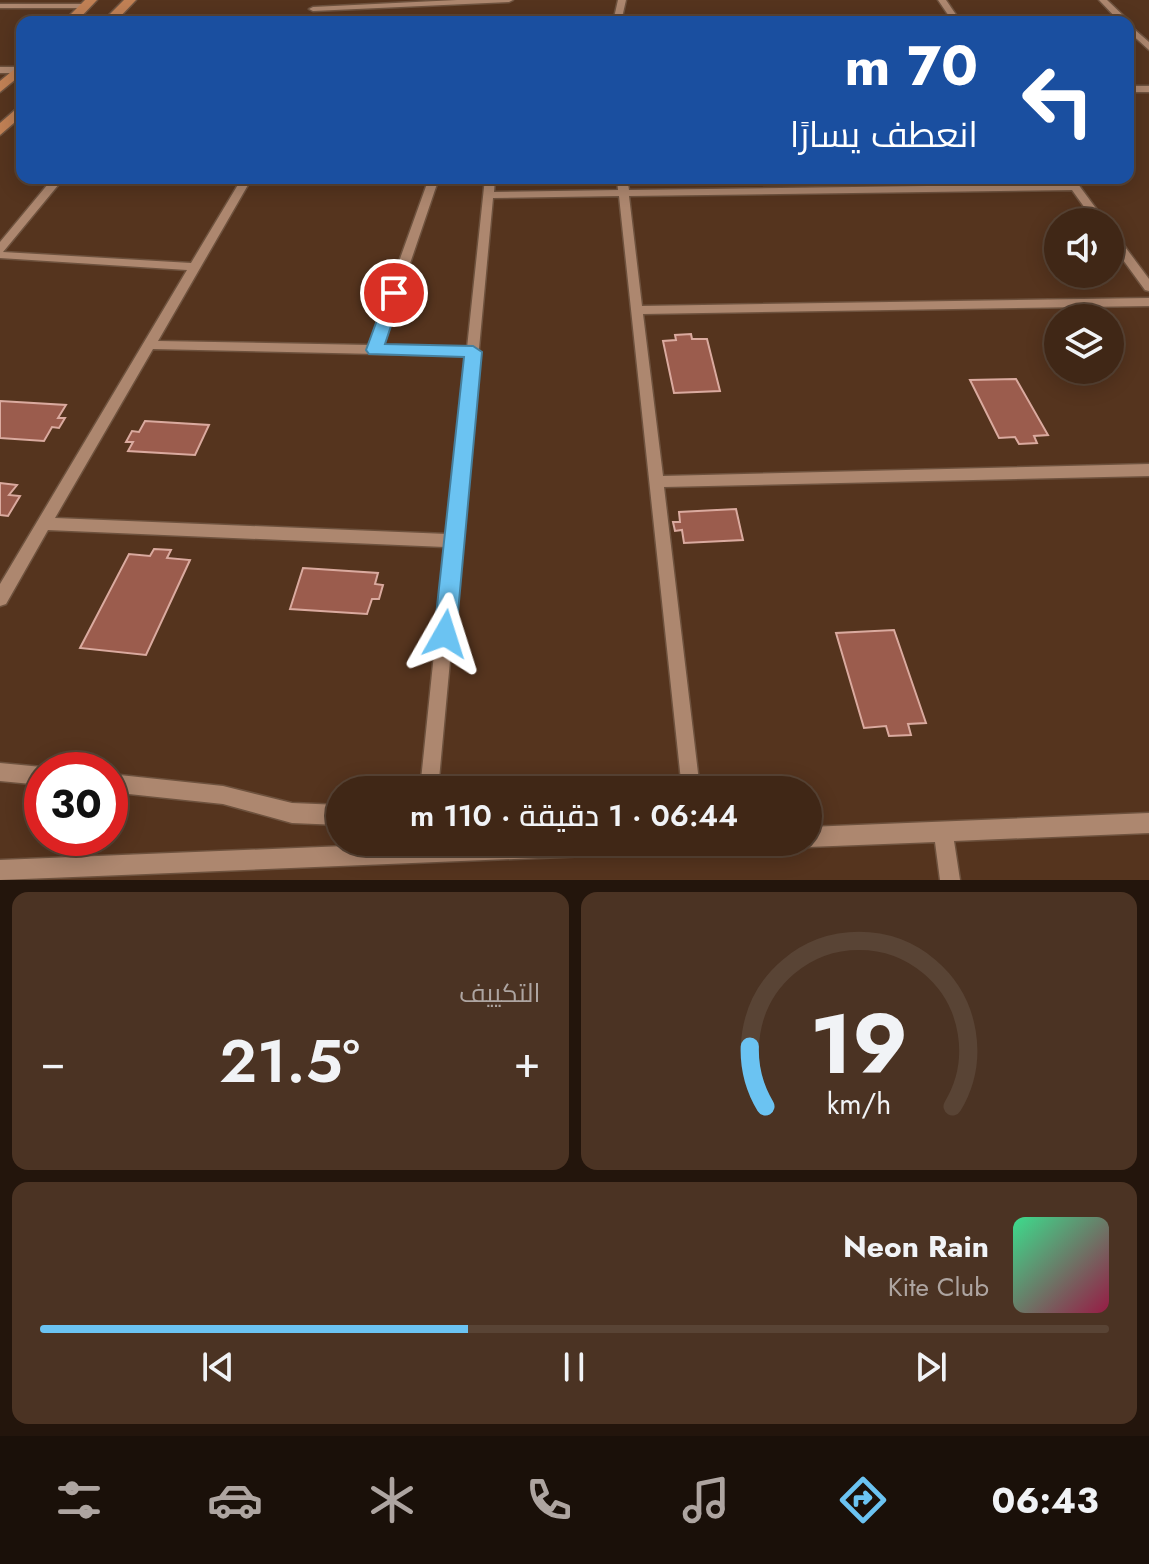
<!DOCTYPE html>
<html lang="ar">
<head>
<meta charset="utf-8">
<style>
  :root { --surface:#402716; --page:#4b3323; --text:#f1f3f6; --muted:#aea5a1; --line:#594435; --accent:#6bc3f2 }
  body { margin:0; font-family:Jost,Cairo,sans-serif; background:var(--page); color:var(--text); direction:rtl; height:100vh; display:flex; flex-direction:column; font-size:30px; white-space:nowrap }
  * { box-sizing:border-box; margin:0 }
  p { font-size:26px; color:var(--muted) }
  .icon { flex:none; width:44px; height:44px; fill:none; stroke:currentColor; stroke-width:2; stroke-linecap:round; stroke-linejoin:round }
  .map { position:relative; height:880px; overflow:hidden; direction:ltr }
  .details { display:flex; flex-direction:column; gap:12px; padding:12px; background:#23150c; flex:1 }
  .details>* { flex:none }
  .banner { position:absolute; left:16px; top:16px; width:1118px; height:168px; border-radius:16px; box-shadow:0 4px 20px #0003,0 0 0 2px var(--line); direction:rtl; background:#1a4fa0; color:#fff; overflow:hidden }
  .fabs { position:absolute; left:1044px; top:208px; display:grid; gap:16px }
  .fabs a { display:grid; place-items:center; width:80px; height:80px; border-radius:50%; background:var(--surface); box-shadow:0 4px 20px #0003,0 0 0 2px var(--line); font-size:40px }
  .speed { position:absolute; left:24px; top:752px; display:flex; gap:16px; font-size:40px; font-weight:700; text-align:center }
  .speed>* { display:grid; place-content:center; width:104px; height:104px; border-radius:50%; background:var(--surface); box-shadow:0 4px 20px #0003,0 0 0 2px var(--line); line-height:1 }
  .speed .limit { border:12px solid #d22; background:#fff; color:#111 }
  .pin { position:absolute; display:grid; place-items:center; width:68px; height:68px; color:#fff; margin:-34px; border:4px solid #fff; border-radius:50%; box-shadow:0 2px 8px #0007 }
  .me { position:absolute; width:88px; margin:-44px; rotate:6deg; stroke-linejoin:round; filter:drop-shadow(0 0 6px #0008) }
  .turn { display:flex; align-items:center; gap:28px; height:168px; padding:0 24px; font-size:36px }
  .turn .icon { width:104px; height:104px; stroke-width:2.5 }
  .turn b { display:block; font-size:56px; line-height:68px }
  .big { font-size:60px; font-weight:600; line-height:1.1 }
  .details .tile { flex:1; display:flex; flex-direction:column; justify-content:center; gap:12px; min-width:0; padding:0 28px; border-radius:16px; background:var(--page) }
  .details .dial { align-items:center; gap:0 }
  .dial svg { height:208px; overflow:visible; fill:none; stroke:var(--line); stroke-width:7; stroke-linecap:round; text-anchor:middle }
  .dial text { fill:var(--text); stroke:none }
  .song { display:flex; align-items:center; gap:24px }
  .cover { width:96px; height:96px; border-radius:12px; background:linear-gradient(135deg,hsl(150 70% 55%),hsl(340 70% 35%)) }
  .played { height:8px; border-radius:4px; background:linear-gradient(90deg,var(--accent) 40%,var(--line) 40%) }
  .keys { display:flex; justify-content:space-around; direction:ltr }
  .heat { display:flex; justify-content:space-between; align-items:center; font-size:44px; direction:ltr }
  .details .tiles { flex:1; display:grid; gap:12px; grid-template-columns:1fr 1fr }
  .tile:last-child { grid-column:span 2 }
  .trip { position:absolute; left:326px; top:776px; width:496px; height:80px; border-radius:40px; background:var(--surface); box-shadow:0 4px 20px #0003,0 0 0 2px var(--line); font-weight:600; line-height:80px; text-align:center; direction:rtl }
  .menu { display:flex; height:128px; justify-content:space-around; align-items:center; background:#1a1009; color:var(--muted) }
  .menu .icon { width:56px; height:56px }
  .menu .on { color:var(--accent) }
  .menu b { font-size:36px; color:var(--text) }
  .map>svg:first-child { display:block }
  .building { fill:#9b5c4d; stroke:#daaa9f; stroke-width:2 }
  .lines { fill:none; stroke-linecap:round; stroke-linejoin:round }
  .minor-casing { stroke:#6e523e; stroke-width:3 }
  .major-casing { stroke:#6e523e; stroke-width:3 }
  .minor { fill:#ad876f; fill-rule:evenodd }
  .major { fill:#c18155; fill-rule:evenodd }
  .route { fill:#6bc3f2; stroke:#467f9d; stroke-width:2 }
</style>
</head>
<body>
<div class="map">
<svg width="1149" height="880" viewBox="0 0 1149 880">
  <rect width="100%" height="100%" fill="#55341e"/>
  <!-- building -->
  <g class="building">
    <path d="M691,334L692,339H707L720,391L674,393L663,341L676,340L675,335Z"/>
    <path d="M1016,379L1048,435L1034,436L1037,443L1019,444L1015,437L999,438L970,380Z"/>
    <path d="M0,401L66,405L58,418H65L59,428L52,427L44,441L0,438Z"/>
    <path d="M145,421L209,425L195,455L128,451L133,442H126L132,431L139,432Z"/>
    <path d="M0,483L17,485L9,495L20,496L8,516L0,515Z"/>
    <path d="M736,509L743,540L684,543L682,530L675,531L673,522H680L679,512Z"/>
    <path d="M154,549L171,550L167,558L190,560L146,655L80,648L129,554L150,556Z"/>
    <path d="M303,568L378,573L375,584L383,585L379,599H372L367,614L290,609Z"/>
    <path d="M894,630L926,723L908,724L911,735L889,736L886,726L864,728L836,633Z"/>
  </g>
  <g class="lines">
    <defs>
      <g id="minor">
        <path d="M457,0H513L509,2L313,11L309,9L313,7Z"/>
        <path d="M618,0H626L621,22H613Z"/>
        <path d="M938,0H946L961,22H953Z"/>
        <path d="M1099,0H1107L1128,20L1129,22L1128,24L1149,42V50L1128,31V22H1120Z"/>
        <path d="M0,4H85L89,6L85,8H0Z"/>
        <rect x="0" y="67" width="22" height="6"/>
        <rect x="1128" y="86" width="21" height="6"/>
        <path d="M53,178H64L3,252L191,263L242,178H252L158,341L369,345L429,178H439L382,346L467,348L485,178H495L494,192L618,190L617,178H627L629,190L1067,184V180H1075L1106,222H1095L1072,190L629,196L642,306L1149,298V306L643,314L663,476L1149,464V476L664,487L700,790H682L619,196L493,198L438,790H420L445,547L48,530L6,604L0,606V584L187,270L0,258V242ZM153,349L466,356L447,534L55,518Z"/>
        <path d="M1110,231L1114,232L1149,279V291L1145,290L1110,242Z"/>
        <path d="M0,763L42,767L49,770H42V785L0,781Z"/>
        <path d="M110,774L223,786L292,803L340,805V825L292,823L223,804L110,792Z"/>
        <path d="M1149,813V833L954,841L960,880H940L935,842L808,847L800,842H808V827Z"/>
        <path d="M443,842H694L691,849L684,852L0,880V860Z"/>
      </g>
      <g id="major">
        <path d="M85,0H97L76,22H63Z"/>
        <path d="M124,0H136L115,22H102Z"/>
        <path d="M22,63V74L0,92V81Z"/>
        <path d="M22,104V116L0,135V123Z"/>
      </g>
    </defs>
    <!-- minor casing -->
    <use href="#minor" class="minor-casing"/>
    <!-- major casing -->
    <use href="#major" class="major-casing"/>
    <!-- minor -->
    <use href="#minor" class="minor"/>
    <!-- major -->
    <use href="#major" class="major"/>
  </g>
  <!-- route -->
  <path class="route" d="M394,288L402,293L385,344L473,346L482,352L456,634L452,641L445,644L437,641L434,634L464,357L369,354L366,350L387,293Z"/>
</svg>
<div class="fabs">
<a><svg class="icon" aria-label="sound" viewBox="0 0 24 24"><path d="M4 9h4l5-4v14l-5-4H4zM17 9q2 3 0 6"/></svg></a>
<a><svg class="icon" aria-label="layers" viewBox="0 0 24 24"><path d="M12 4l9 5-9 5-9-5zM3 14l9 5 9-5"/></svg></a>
</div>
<div class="speed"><div class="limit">30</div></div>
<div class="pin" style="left:394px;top:293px;background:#d93025"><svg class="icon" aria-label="arrive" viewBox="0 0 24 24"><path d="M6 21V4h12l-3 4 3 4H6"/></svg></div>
<svg class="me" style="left:445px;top:634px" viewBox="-20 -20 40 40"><path d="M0-17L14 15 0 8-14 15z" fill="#6bc3f2" stroke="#fff" stroke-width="4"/></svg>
<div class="trip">06:44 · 1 دقيقة · 110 m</div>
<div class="banner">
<div class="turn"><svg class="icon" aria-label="left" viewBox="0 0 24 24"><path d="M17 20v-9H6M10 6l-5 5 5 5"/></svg><div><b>70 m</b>انعطف يسارًا</div></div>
</div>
</div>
<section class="details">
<div class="tiles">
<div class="tile dial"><svg viewBox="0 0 100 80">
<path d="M14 69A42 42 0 1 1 86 69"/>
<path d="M14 69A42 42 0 0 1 8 46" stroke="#6bc3f2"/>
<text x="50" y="56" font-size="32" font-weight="700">19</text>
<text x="50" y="72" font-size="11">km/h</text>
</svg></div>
<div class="tile"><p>التكييف</p>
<div class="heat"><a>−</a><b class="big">21.5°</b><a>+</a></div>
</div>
<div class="tile">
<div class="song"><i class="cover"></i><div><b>Neon Rain</b><p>Kite Club</p></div></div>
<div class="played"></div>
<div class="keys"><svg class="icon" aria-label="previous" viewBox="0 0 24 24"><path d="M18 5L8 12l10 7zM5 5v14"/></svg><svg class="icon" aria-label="pause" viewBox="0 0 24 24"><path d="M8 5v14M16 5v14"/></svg><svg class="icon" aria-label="next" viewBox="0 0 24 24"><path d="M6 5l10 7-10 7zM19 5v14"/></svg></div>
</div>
</div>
</section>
<nav class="menu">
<b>06:43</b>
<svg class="icon on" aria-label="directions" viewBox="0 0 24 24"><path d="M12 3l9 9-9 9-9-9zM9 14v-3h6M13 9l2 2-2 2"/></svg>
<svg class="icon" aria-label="music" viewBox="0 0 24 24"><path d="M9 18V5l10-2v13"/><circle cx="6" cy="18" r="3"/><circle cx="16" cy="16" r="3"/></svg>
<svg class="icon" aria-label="phone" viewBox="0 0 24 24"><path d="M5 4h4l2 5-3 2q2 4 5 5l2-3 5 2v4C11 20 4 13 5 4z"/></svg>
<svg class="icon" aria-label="climate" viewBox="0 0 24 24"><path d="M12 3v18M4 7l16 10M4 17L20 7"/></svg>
<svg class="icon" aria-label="car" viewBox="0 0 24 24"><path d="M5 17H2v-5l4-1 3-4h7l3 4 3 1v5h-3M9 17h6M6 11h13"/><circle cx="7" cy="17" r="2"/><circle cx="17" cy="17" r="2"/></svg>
<svg class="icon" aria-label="filters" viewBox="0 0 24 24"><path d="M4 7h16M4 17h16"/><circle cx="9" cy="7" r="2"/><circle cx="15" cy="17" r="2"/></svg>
</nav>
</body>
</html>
